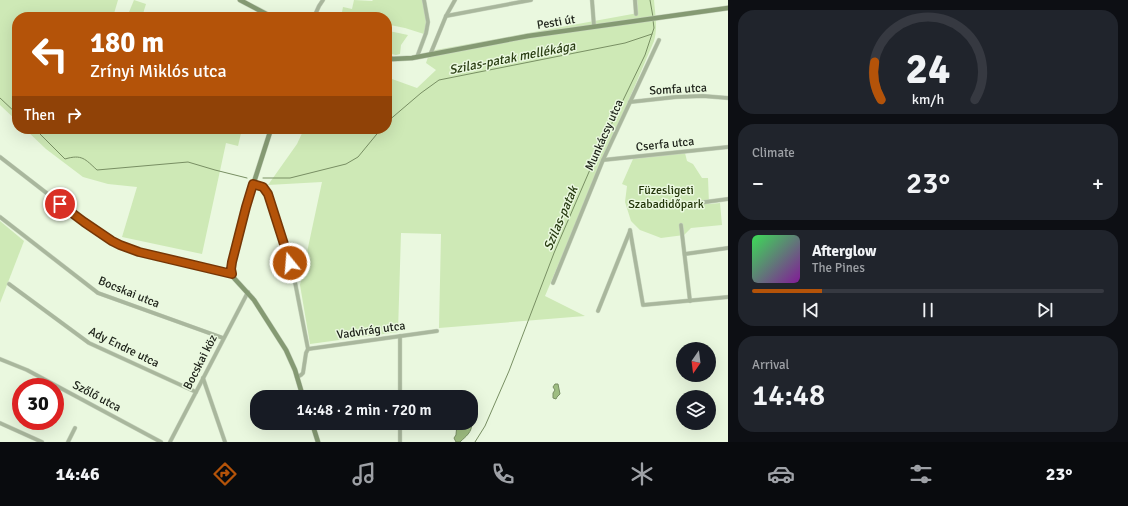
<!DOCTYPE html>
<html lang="en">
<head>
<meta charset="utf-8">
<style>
  :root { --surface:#171b24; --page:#20242c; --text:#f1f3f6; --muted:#9ea1a6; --line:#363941; --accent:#b45309 }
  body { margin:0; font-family:Signika,sans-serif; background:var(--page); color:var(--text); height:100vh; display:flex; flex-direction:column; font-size:15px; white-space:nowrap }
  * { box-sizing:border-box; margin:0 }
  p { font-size:13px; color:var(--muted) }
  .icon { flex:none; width:22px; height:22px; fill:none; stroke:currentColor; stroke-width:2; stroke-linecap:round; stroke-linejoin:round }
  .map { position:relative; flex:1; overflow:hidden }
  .panel { display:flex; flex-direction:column; gap:10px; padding:10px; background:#0d0f14; width:400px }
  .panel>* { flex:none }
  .guide { position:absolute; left:12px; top:12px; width:380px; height:122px; border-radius:16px; box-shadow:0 4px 16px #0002; background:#b45309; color:#fff; overflow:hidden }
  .needle { width:26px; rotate:194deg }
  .buttons { position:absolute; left:676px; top:342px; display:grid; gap:8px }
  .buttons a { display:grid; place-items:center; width:40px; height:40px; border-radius:50%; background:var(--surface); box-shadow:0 4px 16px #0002; font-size:20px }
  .speed { position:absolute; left:12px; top:378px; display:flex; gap:8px; font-size:20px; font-weight:700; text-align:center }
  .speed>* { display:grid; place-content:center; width:52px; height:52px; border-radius:50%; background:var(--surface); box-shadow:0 4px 16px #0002; line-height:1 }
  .speed .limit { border:6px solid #d22; background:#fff; color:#111 }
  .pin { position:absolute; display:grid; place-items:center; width:34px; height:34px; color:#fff; margin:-17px; border:2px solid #fff; border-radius:50%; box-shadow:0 1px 4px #0007 }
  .me { position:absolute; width:44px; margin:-22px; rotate:343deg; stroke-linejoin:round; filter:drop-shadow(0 0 3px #0008) }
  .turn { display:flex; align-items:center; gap:14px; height:84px; padding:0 12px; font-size:18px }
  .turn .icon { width:52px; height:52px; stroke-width:2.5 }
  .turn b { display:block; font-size:28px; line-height:34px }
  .then { display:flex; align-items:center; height:38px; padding:0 12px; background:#0003; gap:8px; font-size:15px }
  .big { font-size:30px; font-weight:600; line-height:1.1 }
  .panel .widget { flex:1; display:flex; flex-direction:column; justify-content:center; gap:6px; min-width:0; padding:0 14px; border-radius:16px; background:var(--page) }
  .panel .dial { align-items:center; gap:0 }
  .dial svg { height:104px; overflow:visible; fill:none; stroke:var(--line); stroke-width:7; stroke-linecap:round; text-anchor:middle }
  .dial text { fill:var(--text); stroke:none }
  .song { display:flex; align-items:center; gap:12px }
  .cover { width:48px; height:48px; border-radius:6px; background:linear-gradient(135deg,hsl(130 70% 55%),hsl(290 70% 35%)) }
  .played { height:4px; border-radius:2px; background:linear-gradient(90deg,var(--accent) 20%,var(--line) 20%) }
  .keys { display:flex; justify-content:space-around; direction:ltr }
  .heat { display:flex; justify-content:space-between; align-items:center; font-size:22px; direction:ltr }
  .trip { position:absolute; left:250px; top:390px; width:228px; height:40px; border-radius:16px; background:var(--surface); box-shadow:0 4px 16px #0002; font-weight:600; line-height:40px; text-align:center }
  .tab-bar { display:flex; height:64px; justify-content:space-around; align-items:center; background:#090b0e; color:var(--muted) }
  .tab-bar .icon { width:28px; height:28px }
  .tab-bar .active { color:var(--accent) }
  .tab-bar b { font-size:18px; color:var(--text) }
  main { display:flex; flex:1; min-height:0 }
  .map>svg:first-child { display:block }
  .green { fill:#cee9b6 }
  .water { fill:#9ebd81; stroke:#788f63 }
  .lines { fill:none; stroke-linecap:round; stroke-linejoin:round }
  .stream { stroke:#788f63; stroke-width:1 }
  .minor-casing { stroke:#c6d2bc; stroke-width:4.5 }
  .secondary-casing { stroke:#c6d2bc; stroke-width:5.5 }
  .minor { stroke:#a9b79d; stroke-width:3.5 }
  .secondary { stroke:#859a73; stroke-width:4.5 }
  .route-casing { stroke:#753606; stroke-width:10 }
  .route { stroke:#b45309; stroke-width:7 }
  .labels { text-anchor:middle; stroke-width:3; stroke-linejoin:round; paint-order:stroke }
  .street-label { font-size:12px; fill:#20251c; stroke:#eaf8df }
  .park-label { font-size:12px; fill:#223509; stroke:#eaf8df }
  .water-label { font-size:13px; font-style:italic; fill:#283c11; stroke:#eaf8df }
</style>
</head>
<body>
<main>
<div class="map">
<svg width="728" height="442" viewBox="0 0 728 442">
  <rect width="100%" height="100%" fill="#eaf8df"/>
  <!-- green -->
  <g class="green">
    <path d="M0,0H118L113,17H17V121L0,105Z"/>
    <path d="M134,0L146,4L142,17H127Z"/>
    <path d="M354,0L372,1L373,0H424L427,22L424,34L405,28L390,25L389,31L408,35L401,45L400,54L396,55L387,53V17H341L343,7L352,9Z"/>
    <path d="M637,0H654C655,14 658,27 654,41L545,296L585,316L439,328L441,234L401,233L398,332L310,344L300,285L322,182L268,185L297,144L304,129H387V84L389,85L392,79L417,88L436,70L426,63L430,51L638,13Z"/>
    <path d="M25,129H242L238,146L226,143L202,254L122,237L137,187L108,184L83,177L46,149Z"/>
    <path d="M685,153L687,161L693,164L702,178H708L709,204L720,203L722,225L691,228L684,235L661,238L648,233L640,230L631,221L625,202L627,186L622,184L633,159Z"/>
    <path d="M0,221L24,241L0,303Z"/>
  </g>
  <!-- water -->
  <g class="water">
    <path d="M555,384H558L560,394L557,397L556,399L553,398V393L555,390L553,387Z"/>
    <path d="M471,421L472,422C472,433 466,436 460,442H456L454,438L456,435L457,423H471Z"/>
  </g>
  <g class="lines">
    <!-- stream -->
    <g class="stream">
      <path d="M650,0L653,17"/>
      <path d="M0,98L17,114"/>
      <path d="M387,122L421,93L439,80L625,43L652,34"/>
      <path d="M35,129L65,159C82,154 85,159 97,170L188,162L215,170L247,178"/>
      <path d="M263,178H290L346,164L358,157L381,129"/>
      <path d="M475,442L485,426L509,371L554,253L595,158L645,55L654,28L653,20"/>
    </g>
    <defs>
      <g id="minor">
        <path d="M592,0L594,26"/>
        <path d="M635,0L636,14"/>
        <path d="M446,16L531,0"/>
        <path d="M314,17L319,6L323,0"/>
        <path d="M430,55L446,16L455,0"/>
        <path d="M417,57L426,33L428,22L424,0"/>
        <path d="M630,102L676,97L703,96L728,98"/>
        <path d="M0,157L84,222L112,241L139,252L232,273"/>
        <path d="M603,160L728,147"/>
        <path d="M253,184L263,187L268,194L294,277L308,349L306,353L303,373L301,375L297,377"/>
        <path d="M698,203L728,199"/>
        <path d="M0,217L98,293L223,338"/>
        <path d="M681,225L690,301"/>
        <path d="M630,230L643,305L728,297"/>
        <path d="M685,254L728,248"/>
        <path d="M553,283L603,160L659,40"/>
        <path d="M9,284L89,343L196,392"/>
        <path d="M598,311L630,231"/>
        <path d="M400,336V397"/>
        <path d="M308,349L437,331"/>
        <path d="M0,359L27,370L161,442"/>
        <path d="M203,378L225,442"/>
        <path d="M0,423L42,442"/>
        <path d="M400,423V442"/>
        <path d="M68,442L75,428"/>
        <path d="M170,442L248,292"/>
      </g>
      <g id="secondary">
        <path d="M240,0L272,17"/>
        <path d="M387,58L393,59L412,58L528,36L728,8"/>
        <path d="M271,129L246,207L232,262L231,269L233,277L254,300L286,350L295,370L303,397"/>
        <path d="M312,423L318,442"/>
      </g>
    </defs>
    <!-- minor casing -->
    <use href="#minor" class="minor-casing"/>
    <!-- secondary casing -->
    <use href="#secondary" class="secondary-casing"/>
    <!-- minor -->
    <use href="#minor" class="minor"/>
    <!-- secondary -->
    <use href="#secondary" class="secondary"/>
  </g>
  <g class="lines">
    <defs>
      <path id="route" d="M60,204L84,222L112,241L120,245L139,252L232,274L231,269L232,262L246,207L253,184L263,187L268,194L290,263"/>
    </defs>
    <!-- route casing -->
    <use href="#route" class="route-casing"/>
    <!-- route -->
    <use href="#route" class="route"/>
  </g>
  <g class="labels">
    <!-- street labels -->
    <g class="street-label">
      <text transform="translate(556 22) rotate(-9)" y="4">Pesti út</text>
      <text transform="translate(678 89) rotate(-3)" y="4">Somfa utca</text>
      <text transform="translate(604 135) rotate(-66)" y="4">Munkácsy utca</text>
      <text transform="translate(665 144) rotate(-6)" y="4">Cserfa utca</text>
      <text transform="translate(129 292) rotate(22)" y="4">Bocskai utca</text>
      <text transform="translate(371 330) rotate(-8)" y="4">Vadvirág utca</text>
      <text transform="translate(124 347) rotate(26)" y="4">Ady Endre utca</text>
      <text transform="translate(200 362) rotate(-63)" y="4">Bocskai köz</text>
      <text transform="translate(97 396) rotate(28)" y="4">Szőlő utca</text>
    </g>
    <!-- park labels -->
    <g class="park-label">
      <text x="666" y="194">Füzesligeti<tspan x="666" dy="14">Szabadidőpark</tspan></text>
    </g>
    <!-- water labels -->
    <g class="water-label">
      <text transform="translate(512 57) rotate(-11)" y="5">Szilas-patak mellékága</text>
      <text transform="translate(560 218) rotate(-67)" y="5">Szilas-patak</text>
    </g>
  </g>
</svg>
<div class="buttons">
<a><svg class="needle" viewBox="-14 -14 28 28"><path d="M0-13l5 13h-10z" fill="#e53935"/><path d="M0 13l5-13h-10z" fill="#9ea1a6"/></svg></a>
<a><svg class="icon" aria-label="layers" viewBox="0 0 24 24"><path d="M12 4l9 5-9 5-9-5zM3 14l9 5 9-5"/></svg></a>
</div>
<div class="speed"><div class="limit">30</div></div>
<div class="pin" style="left:60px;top:204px;background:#d93025"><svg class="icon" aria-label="arrive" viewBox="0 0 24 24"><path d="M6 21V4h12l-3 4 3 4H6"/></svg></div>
<svg class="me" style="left:290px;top:263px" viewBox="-20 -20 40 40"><circle r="17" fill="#b45309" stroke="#fff" stroke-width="3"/><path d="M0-11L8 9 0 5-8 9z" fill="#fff"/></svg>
<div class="trip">14:48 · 2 min · 720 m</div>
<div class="guide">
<div class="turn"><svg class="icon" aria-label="left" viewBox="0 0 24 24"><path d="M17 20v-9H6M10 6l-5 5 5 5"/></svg><div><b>180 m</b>Zrínyi Miklós utca</div></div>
<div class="then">Then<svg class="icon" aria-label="right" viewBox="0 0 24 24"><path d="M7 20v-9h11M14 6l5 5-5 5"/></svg></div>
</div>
</div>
<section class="panel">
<div class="widget dial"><svg viewBox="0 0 100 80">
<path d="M14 69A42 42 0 1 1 86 69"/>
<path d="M14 69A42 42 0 0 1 9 40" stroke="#b45309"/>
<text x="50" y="56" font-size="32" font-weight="700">24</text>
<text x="50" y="72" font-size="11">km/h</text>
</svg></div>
<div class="widget"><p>Climate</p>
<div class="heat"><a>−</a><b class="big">23°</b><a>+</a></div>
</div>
<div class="widget">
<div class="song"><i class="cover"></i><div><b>Afterglow</b><p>The Pines</p></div></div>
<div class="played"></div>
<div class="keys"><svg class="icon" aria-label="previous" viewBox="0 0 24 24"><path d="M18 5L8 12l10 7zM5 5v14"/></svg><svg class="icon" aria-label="pause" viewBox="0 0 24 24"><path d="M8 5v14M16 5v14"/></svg><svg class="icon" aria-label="next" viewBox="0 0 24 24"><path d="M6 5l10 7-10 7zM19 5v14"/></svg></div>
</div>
<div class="widget"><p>Arrival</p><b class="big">14:48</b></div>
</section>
</main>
<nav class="tab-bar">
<b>14:46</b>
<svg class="icon active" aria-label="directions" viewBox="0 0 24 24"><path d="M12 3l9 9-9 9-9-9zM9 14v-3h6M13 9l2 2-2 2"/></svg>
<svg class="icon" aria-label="music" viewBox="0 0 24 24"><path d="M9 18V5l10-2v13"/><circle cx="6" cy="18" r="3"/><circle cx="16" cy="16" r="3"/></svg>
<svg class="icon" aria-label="phone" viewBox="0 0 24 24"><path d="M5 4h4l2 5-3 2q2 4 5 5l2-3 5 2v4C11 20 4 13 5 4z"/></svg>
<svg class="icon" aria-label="climate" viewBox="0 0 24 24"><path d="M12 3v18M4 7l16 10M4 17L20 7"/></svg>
<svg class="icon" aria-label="car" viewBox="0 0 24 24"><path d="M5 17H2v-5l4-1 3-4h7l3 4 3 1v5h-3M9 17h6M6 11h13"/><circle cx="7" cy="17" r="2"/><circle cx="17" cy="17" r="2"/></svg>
<svg class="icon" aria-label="filters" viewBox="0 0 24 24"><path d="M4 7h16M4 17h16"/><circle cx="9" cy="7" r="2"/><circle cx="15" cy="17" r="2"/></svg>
<b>23°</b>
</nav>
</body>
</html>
